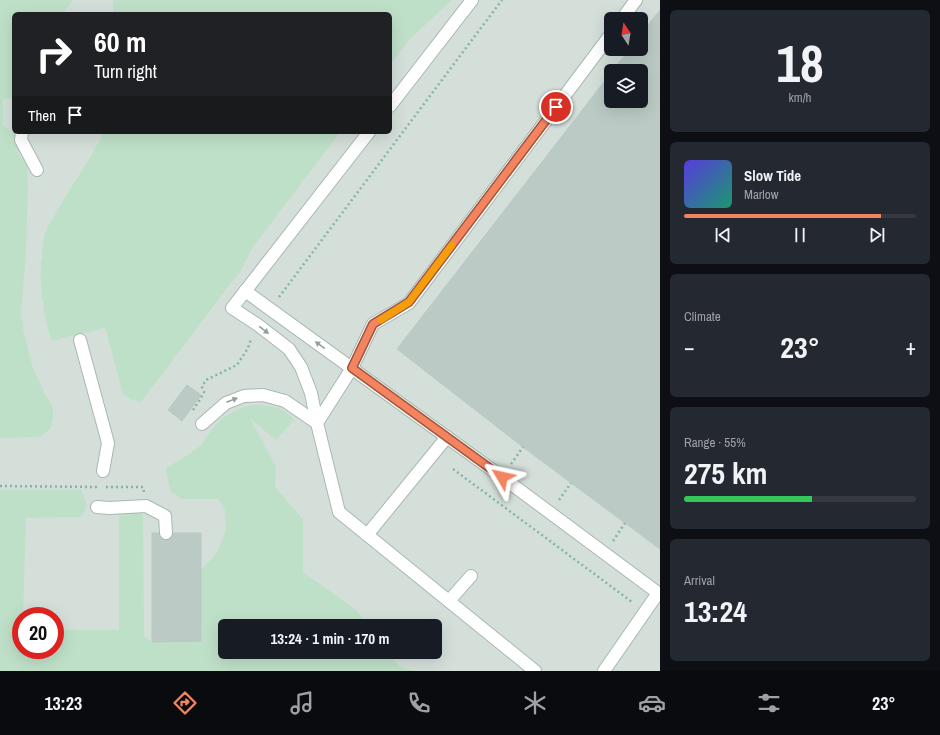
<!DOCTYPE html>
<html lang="en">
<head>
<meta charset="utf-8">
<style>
  :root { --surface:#171b24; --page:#242831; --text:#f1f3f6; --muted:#9ea1a6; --line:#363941; --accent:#f4845f }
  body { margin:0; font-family:"Archivo Narrow",sans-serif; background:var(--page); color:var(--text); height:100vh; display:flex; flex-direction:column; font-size:15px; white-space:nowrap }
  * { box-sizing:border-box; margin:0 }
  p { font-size:13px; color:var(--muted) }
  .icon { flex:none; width:22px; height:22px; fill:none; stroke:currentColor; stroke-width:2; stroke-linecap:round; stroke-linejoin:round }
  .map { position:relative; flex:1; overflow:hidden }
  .panel { display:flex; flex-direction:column; gap:10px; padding:10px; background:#0d0f14; width:280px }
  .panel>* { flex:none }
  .banner { position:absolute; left:12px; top:12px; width:380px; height:122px; border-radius:6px; box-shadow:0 4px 16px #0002; background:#202124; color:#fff; overflow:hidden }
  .needle { width:26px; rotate:348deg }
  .tools { position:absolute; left:604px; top:12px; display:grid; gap:8px }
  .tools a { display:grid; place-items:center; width:44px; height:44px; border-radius:6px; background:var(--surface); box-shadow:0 4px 16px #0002; font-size:20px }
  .speed { position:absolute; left:12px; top:607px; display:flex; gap:8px; font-size:20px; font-weight:700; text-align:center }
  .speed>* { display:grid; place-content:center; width:52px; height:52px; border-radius:50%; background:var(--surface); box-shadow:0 4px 16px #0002; line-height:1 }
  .speed .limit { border:6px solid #d22; background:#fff; color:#111 }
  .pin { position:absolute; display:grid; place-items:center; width:34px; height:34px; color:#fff; margin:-17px; border:2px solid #fff; border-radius:50%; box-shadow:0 1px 4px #0007 }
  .me { position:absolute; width:44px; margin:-22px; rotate:306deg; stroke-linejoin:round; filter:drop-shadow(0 0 3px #0008) }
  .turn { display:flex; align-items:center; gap:14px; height:84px; padding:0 16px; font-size:18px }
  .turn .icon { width:52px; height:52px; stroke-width:2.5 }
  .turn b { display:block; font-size:28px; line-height:34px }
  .then { display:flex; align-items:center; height:38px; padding:0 16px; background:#0003; gap:8px; font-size:15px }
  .big { font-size:30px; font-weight:800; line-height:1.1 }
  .panel .card { flex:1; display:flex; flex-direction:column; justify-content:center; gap:6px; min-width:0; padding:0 14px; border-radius:6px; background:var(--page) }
  .panel .dial { align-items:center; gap:0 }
  .dial b { font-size:52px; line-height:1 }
  .song { display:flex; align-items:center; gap:12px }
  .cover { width:48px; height:48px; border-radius:6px; background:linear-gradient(135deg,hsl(250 70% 55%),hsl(160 70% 35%)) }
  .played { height:4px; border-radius:2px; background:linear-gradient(90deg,var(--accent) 85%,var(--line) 85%) }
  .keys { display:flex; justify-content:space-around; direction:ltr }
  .heat { display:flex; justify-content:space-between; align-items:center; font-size:22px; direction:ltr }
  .charge { height:6px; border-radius:3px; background:linear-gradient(90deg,#34c759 55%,var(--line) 0) }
  .trip { position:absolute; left:218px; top:619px; width:224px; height:40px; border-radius:6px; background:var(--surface); box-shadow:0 4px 16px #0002; font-weight:800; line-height:40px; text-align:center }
  .tabs { display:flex; height:64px; justify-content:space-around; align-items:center; background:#090b0e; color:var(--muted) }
  .tabs .icon { width:28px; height:28px }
  .tabs .on { color:var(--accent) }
  .tabs b { font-size:18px; color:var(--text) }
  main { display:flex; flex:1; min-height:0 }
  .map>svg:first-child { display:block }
  .built { fill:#d4dfda; fill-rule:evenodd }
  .green { fill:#bfe0c8 }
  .building { fill:#bbcac4; stroke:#b8c9c2 }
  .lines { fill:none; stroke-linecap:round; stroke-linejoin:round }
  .minor-casing { stroke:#a8b8b2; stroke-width:14 }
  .path { stroke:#86b3a5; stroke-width:2.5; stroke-dasharray:2 3; stroke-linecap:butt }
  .minor { stroke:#fff; stroke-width:12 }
  .oneway { fill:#92a09c }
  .route-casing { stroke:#9f563e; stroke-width:10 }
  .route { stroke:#f4845f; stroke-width:7 }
  .slow { stroke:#f59e0b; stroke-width:7 }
</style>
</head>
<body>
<main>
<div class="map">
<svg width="660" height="671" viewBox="0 0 660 671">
  <rect width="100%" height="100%" fill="#e6efeb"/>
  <!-- built -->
  <path class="built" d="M0,0H113V14H14V132H104L99,142L70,189L46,231L41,257V283L43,308L105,328L122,388L284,132H390V14L356,0H660V671H0ZM611,19H641V49H611ZM611,71H641V101H611ZM21,616H55V650H21ZM225,626H435V652H225Z"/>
  <!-- green -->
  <g class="green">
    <path d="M0,0H73L63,14H14V98L3,99V125L17,135L18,153L27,165L28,186L26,254L21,313L24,334L33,368L44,392L53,407V420L50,429L39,437L0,438Z"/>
    <path d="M113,0H452L409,40L390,65V14H113Z"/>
    <path d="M104,132H340L253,247L240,272L227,288L141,402L132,400L123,394L105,328L52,341C41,311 38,276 43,244C44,240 44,234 47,229C49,223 54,217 57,211C72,184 90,159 104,132Z"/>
    <path d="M252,405C262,405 280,406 287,413C290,415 292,418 294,420L278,438V441L265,431L250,418L276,467L275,487L303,519V572L356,610L369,626H225V652H388L400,667L415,671H0V490H81C86,500 90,508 80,517L26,518L23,616H21V650H55V630H119V514L124,512H139L143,516L144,636L152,642L201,641V570L216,554L226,531L225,510L218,499H182L170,491L166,468C178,461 189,455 200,446C205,441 208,434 213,428C225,414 234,410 252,405Z"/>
  </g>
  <!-- building -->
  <g class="building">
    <path d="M660,10V549L523,447L397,349L611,73V101H641V71H612L630,49H641V34Z"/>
    <path d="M187,385L201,395L182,421L168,410Z"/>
    <path d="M152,533H158L160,537L162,539L166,540L170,539L172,537L173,533H201V641L152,642Z"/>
  </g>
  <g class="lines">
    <defs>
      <g id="minor">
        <path d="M622,19L636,0"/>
        <path d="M390,106L472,0"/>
        <path d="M22,132L21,140L37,170"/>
        <path d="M369,132L232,308L258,325L289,349L301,367L311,393L317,423L339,512L535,671"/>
        <path d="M245,291L502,477L658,593L604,671"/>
        <path d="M80,340L108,443L103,471"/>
        <path d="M317,423L352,368L373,324L409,303L611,34"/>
        <path d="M202,424L226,403L244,396L263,395L285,401L317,423"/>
        <path d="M97,507L109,508L146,506L165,516L166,533"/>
        <path d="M367,535L447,437"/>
        <path d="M449,601L471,576"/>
      </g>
    </defs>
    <!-- minor casing -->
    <use href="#minor" class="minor-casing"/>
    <!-- path -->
    <g class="path">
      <path d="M279,297L502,0"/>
      <path d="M193,410L201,398L204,392L202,387L206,380L237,365L248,348L251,339"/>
      <path d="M511,464L523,447"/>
      <path d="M453,469L632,602"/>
      <path d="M0,486L97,487"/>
      <path d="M106,487H143L144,492"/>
      <path d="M559,500L571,483"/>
      <path d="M613,541L625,523"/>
    </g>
    <!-- minor -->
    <use href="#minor" class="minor"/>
  </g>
  <!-- one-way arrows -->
  <defs><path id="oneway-solid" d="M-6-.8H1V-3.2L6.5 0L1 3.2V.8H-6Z"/></defs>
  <g class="oneway">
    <use href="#oneway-solid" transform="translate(264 330) rotate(37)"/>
    <use href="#oneway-solid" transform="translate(320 345) rotate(-144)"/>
    <use href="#oneway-solid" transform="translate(232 400) rotate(-21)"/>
  </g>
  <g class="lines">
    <defs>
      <path id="route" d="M502,477L352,368L373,324L409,302L556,107"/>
    </defs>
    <!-- route casing -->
    <use href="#route" class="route-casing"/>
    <!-- route -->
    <use href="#route" class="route"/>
    <!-- slow -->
    <path class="slow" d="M381,320L409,302L452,245"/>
  </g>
</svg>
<div class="tools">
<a><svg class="needle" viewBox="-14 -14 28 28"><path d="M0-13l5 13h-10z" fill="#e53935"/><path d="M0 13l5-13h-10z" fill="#9ea1a6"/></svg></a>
<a><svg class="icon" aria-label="layers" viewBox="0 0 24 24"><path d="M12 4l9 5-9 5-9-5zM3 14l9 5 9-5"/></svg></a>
</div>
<div class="speed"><div class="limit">20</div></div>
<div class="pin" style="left:556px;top:107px;background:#d93025"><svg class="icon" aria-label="arrive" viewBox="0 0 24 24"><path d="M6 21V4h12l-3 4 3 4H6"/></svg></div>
<svg class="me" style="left:502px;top:477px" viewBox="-20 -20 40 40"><path d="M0-17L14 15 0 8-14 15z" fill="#f4845f" stroke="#fff" stroke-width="4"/></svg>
<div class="trip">13:24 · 1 min · 170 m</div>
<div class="banner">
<div class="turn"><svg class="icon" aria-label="right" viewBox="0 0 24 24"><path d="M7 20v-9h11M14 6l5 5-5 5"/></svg><div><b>60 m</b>Turn right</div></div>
<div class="then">Then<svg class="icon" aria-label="arrive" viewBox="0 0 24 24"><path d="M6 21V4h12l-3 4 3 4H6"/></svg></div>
</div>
</div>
<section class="panel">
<div class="card dial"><b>18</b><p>km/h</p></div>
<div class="card">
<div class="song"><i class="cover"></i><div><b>Slow Tide</b><p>Marlow</p></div></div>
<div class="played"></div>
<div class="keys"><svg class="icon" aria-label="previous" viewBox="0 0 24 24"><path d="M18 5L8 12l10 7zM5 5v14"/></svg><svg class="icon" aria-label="pause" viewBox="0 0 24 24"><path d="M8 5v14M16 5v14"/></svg><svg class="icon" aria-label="next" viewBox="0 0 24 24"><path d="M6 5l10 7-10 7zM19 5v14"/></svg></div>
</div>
<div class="card"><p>Climate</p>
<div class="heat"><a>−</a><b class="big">23°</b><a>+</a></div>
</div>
<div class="card"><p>Range · 55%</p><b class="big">275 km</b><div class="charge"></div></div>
<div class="card"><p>Arrival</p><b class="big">13:24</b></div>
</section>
</main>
<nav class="tabs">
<b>13:23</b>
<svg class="icon on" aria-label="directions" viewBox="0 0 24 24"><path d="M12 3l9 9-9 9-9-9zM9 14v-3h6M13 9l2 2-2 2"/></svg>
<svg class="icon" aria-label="music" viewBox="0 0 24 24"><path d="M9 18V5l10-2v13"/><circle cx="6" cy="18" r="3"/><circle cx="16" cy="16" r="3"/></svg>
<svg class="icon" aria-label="phone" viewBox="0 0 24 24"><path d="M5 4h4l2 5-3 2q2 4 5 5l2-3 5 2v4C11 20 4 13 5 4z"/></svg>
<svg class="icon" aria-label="climate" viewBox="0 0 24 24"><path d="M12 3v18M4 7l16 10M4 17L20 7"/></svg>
<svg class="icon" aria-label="car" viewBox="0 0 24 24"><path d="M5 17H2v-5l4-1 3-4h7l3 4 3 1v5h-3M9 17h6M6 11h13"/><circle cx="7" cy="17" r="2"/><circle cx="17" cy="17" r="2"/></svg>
<svg class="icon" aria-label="filters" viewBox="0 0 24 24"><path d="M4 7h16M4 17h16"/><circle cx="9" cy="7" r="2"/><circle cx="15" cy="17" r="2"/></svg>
<b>23°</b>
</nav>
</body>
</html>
